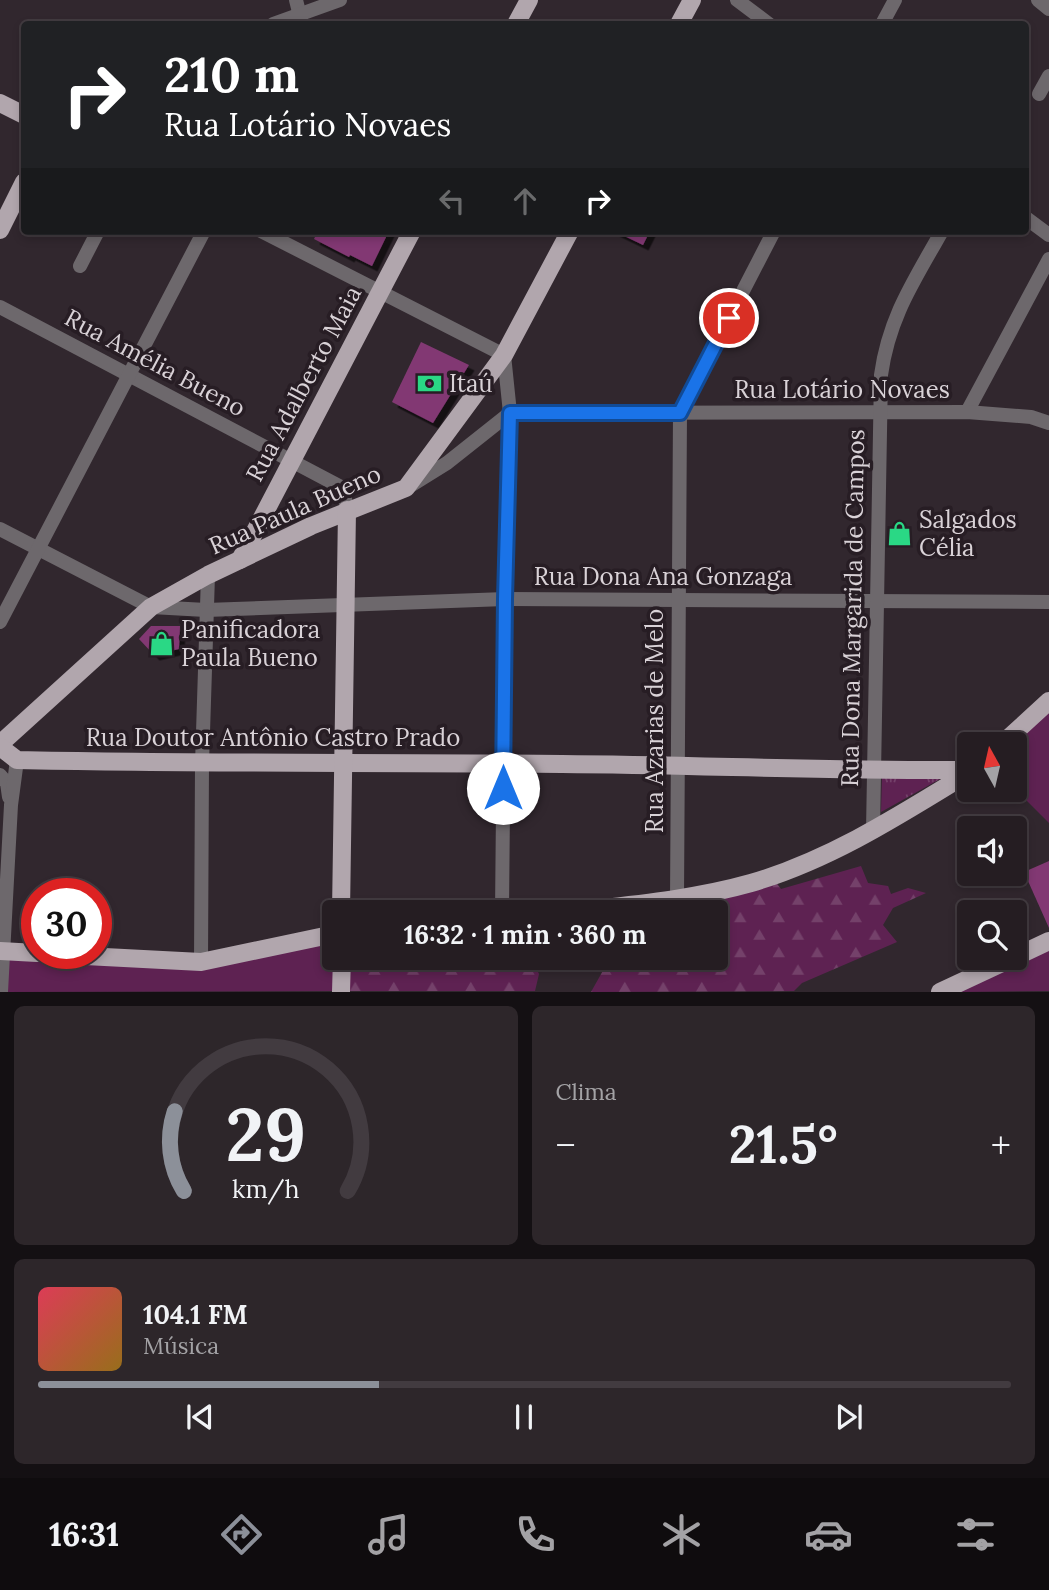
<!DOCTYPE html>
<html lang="pt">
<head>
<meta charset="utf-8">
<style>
  :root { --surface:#251d22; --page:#2d262a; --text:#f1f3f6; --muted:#a3a2a5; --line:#423b40; --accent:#8c9099 }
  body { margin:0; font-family:Lora,serif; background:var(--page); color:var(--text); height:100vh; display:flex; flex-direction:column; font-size:26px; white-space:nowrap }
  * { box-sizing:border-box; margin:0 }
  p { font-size:23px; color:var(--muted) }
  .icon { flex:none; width:38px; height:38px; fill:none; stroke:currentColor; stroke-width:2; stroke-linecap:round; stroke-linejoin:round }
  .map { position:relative; height:992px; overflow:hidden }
  .sheet { display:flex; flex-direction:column; gap:14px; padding:14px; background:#141013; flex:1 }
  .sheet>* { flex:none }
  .guide { position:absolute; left:21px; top:21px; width:1008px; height:214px; border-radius:7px; box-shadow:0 4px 10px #0003,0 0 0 2px var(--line); background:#202124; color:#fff; overflow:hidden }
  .needle { width:46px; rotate:352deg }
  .buttons { position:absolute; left:957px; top:732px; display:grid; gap:14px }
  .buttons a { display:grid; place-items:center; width:70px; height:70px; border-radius:7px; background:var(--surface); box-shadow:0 4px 10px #0003,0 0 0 2px var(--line); font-size:35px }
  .speed { position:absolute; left:21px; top:878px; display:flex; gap:14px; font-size:35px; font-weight:700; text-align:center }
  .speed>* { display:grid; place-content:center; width:91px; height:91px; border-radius:50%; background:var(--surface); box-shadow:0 4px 10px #0003,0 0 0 2px var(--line); line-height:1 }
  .speed .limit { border:10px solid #d22; background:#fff; color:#111 }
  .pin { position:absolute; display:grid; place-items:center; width:60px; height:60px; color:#fff; margin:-30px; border:4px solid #fff; border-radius:50%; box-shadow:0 2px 7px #0007 }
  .me { position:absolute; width:77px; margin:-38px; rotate:0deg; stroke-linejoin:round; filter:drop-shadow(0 0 5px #0008) }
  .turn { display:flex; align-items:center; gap:24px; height:147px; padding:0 28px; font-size:32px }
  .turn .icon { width:91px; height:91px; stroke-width:2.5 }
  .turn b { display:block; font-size:49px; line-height:60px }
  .lanes { display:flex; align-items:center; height:66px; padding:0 28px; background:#0003; justify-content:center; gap:35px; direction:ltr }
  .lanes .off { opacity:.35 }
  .big { font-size:52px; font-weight:700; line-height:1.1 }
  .sheet .card { flex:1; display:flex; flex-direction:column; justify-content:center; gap:10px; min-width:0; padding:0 24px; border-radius:10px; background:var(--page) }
  .sheet .dial { align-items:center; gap:0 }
  .dial svg { height:182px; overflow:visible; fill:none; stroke:var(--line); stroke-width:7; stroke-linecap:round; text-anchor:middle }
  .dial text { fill:var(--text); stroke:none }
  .song { display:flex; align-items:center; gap:21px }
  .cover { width:84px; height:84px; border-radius:10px; background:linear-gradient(135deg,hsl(350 70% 55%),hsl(40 70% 35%)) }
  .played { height:7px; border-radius:4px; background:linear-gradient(90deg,var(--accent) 35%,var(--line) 35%) }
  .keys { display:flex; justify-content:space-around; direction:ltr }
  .heat { display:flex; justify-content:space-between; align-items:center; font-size:38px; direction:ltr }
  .sheet .tiles { flex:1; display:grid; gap:14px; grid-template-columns:1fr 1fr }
  .card:last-child { grid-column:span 2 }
  .trip { position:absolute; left:322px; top:900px; width:406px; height:70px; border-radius:7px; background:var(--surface); box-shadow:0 4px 10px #0003,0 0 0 2px var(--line); font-weight:700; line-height:70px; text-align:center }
  .tab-bar { display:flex; height:112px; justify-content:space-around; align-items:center; background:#0f0c0e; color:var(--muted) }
  .tab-bar .icon { width:49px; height:49px }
  .tab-bar .on { color:var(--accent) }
  .tab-bar b { font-size:32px; color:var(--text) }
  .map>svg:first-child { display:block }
  .green { fill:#5e2252 }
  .forest { fill:url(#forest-firs) }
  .park { fill:url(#park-tufts) }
  .building { fill:#823973; filter:url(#shadow) }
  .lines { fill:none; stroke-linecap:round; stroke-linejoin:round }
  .minor { stroke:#6d686c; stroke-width:14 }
  .major { stroke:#b1a6ad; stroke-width:18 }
  .route-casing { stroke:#114b97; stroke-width:18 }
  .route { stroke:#1a73e8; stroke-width:12 }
  .labels { text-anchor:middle; stroke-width:7; stroke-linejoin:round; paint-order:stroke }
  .street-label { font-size:24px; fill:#d9d2d7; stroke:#271d24 }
  .poi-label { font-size:24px; fill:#d9d2d7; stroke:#271d24; text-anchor:start }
</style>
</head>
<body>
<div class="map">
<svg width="1049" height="992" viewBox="0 0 1049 992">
  <defs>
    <pattern id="forest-firs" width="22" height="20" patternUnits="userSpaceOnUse" patternTransform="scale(1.75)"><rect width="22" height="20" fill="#5e2252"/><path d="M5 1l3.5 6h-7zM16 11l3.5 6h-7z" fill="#74416a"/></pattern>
    <pattern id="park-tufts" width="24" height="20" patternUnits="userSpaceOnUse" patternTransform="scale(1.75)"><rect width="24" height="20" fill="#5e2252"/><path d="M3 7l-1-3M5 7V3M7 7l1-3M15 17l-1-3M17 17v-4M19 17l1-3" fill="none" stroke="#74416a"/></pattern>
    <filter id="shadow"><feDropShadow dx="5.5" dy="5.5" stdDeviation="0" flood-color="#0009"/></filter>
  </defs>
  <rect width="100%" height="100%" fill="#31272e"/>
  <!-- green -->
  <g class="green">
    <path d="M1049,709V823L1015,789V744Z"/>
    <path d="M334,931L338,991L2,992L7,952L201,968Z"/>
    <path d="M1049,950V991L960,992Z"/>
  </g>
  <!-- forest -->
  <g class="forest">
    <path d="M861,866L868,883L888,886L891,894L908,888L926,893L893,908L883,925L897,942L802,983L794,991L591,992L605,967L593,957H716V912H675L677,899L775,881L781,889Z"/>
    <path d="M348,957H535L533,961L539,974L535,991H349Z"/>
  </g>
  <!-- park -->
  <path class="park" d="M882,776L942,778L881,812Z"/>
  <!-- building -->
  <g class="building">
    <path d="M318,231H389L372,266L350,255L349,257L314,239Z"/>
    <path d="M614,231H650L643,245Z"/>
    <path d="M421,342L469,365L433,423L392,402Z"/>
    <path d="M151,626H180L179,649L154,655L139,639Z"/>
    <path d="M1049,861V928L1024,872Z"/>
  </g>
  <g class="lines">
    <!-- minor -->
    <g class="minor">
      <path d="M296,0L302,24"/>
      <path d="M737,0L769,24"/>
      <path d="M1038,0L1049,9"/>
      <path d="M273,24L340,0"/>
      <path d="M882,24L895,0"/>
      <path d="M1039,94L1049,76"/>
      <path d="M1026,218L1049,235"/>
      <path d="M261,231L504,355L510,413L505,599L502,912"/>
      <path d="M80,266L98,231"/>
      <path d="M0,307L339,486L344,493L347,510"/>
      <path d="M967,412L1049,259"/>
      <path d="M410,486L447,463L510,413L967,412L1031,417L1049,423"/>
      <path d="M0,529L151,607L206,610L505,599L1049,602"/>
      <path d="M0,622L204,231"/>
      <path d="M0,775L7,783L9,797"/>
      <path d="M873,831L881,375C889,317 914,281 942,231"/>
      <path d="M677,899L680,413L774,231"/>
      <path d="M201,962L202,764L208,575"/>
      <path d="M1,992L11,805L17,760"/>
    </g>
    <!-- major -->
    <g class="major">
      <path d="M516,24L529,0"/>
      <path d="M679,24L692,0"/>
      <path d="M0,103L24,115"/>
      <path d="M0,230L24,182"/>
      <path d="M240,560L412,231"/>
      <path d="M0,744L151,607L208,575L311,526L406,488L504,355L570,231"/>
      <path d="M1002,744L1049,701"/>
      <path d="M0,747L17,760C199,764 380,762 562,764C698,765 834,771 970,770"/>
      <path d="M341,912L347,510"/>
      <path d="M566,912C628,905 691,900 751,883C830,860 900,815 970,772"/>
      <path d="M0,951L37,953"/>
      <path d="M47,954L201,962L334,934"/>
      <path d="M1015,957L1049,941"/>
      <path d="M341,992L342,957"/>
      <path d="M940,992L1015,957"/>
    </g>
  </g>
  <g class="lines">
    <defs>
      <path id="route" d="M503,788L505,599L510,413H680L729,318"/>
    </defs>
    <!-- route casing -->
    <use href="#route" class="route-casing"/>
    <!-- route -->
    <use href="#route" class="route"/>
  </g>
  <!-- icons -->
  <defs>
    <symbol id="bank-bare" viewBox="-9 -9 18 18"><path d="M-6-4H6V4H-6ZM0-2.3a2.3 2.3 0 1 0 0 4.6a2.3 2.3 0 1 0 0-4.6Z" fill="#2ad885" stroke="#271d24" stroke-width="2.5" paint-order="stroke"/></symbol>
    <symbol id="shop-bare" viewBox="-9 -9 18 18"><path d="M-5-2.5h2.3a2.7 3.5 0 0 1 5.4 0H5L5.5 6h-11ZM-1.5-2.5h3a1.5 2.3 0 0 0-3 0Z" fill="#2ad885" stroke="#271d24" stroke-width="2.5" paint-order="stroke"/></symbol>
  </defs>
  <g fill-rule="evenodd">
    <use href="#bank-bare" x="412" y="366" width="35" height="35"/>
    <use href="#shop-bare" x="882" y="516" width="35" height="35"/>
    <use href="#shop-bare" x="144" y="626" width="35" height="35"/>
  </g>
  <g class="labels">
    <!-- street labels -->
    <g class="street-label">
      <text transform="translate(155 363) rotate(28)" y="8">Rua Amélia Bueno</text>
      <text transform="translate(304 384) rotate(-62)" y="8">Rua Adalberto Maia</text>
      <text x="842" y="398">Rua Lotário Novaes</text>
      <text transform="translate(295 510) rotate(-24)" y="8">Rua Paula Bueno</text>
      <text x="663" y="585">Rua Dona Ana Gonzaga</text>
      <text transform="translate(853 608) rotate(-89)" y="8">Rua Dona Margarida de Campos</text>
      <text transform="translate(655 721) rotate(-90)" y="8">Rua Azarias de Melo</text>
      <text x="273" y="746">Rua Doutor Antônio Castro Prado</text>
    </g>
    <!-- poi labels -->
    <g class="poi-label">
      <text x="449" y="392">Itaú</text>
      <text x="919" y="528">Salgados<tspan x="919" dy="28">Célia</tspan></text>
      <text x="181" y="638">Panificadora<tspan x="181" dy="28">Paula Bueno</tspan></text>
    </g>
  </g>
</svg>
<div class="buttons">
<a><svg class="needle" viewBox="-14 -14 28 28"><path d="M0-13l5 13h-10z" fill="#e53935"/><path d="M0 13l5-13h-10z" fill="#a3a2a5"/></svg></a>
<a><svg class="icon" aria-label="sound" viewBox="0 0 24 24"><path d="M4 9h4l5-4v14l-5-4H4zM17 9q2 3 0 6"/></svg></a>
<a><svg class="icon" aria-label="search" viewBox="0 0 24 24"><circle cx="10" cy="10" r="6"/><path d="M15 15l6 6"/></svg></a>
</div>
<div class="speed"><div class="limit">30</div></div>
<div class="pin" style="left:729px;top:318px;background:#d93025"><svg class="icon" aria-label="arrive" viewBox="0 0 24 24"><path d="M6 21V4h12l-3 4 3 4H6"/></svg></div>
<svg class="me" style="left:503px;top:788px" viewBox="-20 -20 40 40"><circle r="19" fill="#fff"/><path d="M0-13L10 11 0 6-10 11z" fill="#1a73e8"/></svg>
<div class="trip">16:32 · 1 min · 360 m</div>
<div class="guide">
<div class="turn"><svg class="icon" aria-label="right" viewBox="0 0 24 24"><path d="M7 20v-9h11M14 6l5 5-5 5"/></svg><div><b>210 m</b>Rua Lotário Novaes</div></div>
<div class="lanes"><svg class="icon off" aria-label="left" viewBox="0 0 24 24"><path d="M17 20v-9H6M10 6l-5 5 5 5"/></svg><svg class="icon off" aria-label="ahead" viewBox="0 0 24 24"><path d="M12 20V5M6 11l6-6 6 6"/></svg><svg class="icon" aria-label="right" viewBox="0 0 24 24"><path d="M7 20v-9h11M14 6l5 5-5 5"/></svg></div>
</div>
</div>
<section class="sheet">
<div class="tiles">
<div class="card dial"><svg viewBox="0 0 100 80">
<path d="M14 69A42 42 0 1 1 86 69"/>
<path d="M14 69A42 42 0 0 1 10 34" stroke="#8c9099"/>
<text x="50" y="56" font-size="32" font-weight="700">29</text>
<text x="50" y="72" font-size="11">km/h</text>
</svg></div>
<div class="card"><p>Clima</p>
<div class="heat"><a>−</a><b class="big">21.5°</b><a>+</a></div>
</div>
<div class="card">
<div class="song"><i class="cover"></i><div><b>104.1 FM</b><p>Música</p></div></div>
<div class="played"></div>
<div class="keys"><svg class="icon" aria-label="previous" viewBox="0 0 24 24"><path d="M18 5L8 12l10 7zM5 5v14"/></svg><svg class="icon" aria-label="pause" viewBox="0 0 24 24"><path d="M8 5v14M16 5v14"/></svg><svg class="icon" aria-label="next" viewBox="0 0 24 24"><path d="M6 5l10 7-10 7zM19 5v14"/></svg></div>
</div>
</div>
</section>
<nav class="tab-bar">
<b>16:31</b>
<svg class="icon on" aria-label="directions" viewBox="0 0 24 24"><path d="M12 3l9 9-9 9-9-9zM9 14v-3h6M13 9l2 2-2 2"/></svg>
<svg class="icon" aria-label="music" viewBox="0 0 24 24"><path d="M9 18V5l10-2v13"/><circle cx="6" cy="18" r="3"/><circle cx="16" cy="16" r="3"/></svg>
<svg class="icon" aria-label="phone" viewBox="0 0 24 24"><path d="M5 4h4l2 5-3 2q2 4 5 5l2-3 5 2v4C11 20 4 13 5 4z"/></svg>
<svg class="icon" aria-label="climate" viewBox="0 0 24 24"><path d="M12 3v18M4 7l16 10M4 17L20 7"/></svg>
<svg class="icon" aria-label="car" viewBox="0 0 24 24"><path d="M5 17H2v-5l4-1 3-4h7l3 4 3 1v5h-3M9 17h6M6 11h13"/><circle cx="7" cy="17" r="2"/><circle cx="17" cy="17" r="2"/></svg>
<svg class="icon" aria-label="filters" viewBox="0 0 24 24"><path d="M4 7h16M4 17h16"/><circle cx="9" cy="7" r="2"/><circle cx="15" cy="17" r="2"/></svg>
</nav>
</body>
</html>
